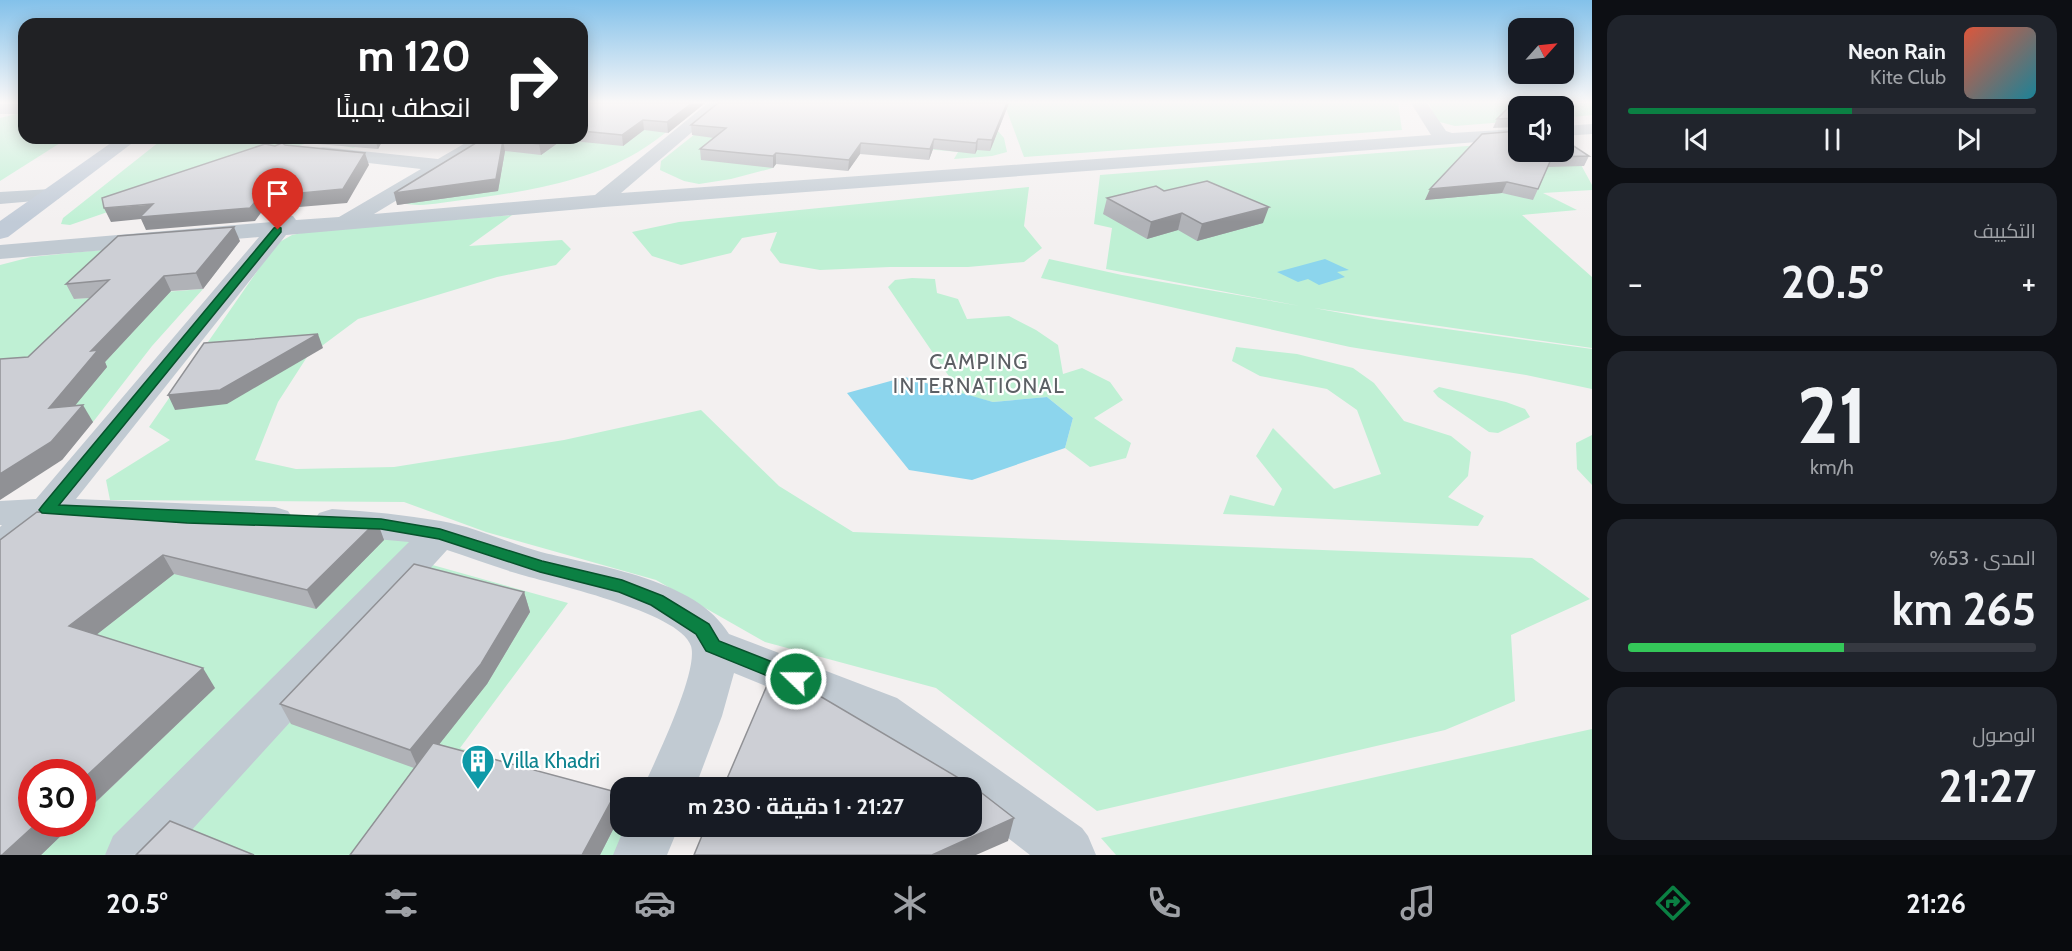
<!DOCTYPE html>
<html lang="ar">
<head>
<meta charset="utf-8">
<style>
  :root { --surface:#171b24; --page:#20242c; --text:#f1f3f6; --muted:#9ea1a6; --line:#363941; --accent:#0b8043 }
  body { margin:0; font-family:Cabin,Cairo,sans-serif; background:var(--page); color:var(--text); direction:rtl; height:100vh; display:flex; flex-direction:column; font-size:22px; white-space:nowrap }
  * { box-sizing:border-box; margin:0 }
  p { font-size:20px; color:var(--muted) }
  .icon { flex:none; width:33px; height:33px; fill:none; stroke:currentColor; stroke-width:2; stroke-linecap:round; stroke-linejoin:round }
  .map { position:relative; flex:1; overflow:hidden; direction:ltr }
  .side { display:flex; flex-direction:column; gap:15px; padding:15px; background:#0d0f14; width:480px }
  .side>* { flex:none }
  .top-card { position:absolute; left:18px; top:18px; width:570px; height:126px; border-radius:18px; box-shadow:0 3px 15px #0003; direction:rtl; background:#202124; color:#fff; overflow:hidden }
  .needle { width:39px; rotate:63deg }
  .tools { position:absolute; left:1508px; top:18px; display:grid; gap:12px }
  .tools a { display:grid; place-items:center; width:66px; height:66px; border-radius:12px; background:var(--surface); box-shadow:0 3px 15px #0003; font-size:30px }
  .speed { position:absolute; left:18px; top:759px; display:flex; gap:12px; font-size:30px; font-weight:700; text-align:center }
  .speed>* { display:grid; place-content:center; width:78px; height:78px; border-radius:50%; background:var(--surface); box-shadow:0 3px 15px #0003; line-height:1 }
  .speed .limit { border:9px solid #d22; background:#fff; color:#111 }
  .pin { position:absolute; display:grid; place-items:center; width:51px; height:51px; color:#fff; margin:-62px -26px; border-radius:50% 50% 50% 0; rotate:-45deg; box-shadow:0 0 6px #0007 }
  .pin .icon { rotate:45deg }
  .me { position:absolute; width:66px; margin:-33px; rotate:292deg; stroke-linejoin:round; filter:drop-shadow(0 0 4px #0008) }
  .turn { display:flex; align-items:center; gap:21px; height:126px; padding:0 18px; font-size:27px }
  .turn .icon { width:78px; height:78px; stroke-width:2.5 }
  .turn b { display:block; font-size:42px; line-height:51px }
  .big { font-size:45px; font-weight:700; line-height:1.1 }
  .side .card { flex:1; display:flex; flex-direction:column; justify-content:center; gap:9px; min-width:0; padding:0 21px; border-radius:18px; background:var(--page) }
  .side .dial { align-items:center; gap:0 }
  .dial b { font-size:78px; line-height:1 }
  .song { display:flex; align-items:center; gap:18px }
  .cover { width:72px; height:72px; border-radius:9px; background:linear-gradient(135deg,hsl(10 70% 55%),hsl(190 70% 35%)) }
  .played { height:6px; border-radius:3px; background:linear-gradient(90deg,var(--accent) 55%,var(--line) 55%) }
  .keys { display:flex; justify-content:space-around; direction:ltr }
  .heat { display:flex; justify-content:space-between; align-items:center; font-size:33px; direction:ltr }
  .charge { height:9px; border-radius:4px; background:linear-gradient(90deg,#34c759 53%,var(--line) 0) }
  .trip { position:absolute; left:610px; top:777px; width:372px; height:60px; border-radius:18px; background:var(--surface); box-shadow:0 3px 15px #0003; font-weight:700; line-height:60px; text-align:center; direction:rtl }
  .tab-bar { display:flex; height:96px; justify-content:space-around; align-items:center; background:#090b0e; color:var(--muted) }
  .tab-bar .icon { width:42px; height:42px }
  .tab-bar .current { color:var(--accent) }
  .tab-bar b { font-size:27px; color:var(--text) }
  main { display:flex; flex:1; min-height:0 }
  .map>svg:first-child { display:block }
  .green { fill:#bff0d4; fill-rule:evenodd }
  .water { fill:#8cd5ed }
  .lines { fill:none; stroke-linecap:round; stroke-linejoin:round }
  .street { fill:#c1cad2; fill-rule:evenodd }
  .secondary { fill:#c1cbd7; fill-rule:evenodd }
  .wall { fill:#b0b2b7 }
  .shaded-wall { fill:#909195 }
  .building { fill:#cdcfd5; stroke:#909195; stroke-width:1.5 }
  .route { fill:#0b8043; stroke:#07532c; stroke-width:1.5 }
  .labels { text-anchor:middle; stroke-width:4.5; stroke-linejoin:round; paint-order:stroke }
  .quarter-label { font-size:21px; letter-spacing:1.5px; fill:#5d6065; stroke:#fff }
  .near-culture-label { font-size:21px; fill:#0d838f; stroke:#fff; text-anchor:start }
</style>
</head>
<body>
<main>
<section class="side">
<div class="card">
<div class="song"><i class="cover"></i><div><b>Neon Rain</b><p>Kite Club</p></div></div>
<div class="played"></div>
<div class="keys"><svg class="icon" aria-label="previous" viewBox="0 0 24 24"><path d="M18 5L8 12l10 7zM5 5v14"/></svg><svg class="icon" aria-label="pause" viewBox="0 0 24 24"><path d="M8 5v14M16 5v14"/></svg><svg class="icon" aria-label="next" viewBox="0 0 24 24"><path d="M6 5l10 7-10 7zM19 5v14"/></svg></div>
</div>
<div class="card"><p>التكييف</p>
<div class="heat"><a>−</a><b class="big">20.5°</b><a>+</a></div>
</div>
<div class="card dial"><b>21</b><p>km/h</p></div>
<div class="card"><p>المدى · 53%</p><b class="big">265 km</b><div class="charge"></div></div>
<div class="card"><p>الوصول</p><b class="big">21:27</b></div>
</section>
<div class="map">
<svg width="1592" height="855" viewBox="0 0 1592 855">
  <rect width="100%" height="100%" fill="#f3f0f0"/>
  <!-- green -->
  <g class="green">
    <path d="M704,103C682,119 661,138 638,152C588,182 518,193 462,200C442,202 422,208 403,203L496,138H582Z"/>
    <path d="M734,103L991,123L1004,138L1007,152L992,156L954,159L958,152L892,146L781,158L773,168L731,179L699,184L684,181L660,170L661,161Z"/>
    <path d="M1004,103H1398L1402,130L1024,157Z"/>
    <path d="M1429,103H1592V115L1563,118V106H1518V121L1455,126L1436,121Z"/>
    <path d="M24,112V138H68L0,181V118Z"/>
    <path d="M164,138H378L353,148L316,140L70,225L61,224L63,218Z"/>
    <path d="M1563,138L1568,141L1592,185V190L1543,193L1577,210L1522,215L1592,277V348L1314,308L1374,319L1592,349V389L1526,375L1350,347L1041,278L1049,259L1122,275L1300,306L1106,269L1112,228L1094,224L1100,175L1518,142V152H1563Z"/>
    <path d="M1029,187L1024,226L1042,248L1024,262L968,267H890L820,270L780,263L770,250L777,232L742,238L731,253L681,265L652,256L632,232L679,222Z"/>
    <path d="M512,215L469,246L562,240L571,249L556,265L497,277L358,319L307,357L278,402L255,460L296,469L394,467L564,440L701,410L779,486L853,532L1532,558L1590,599L1511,635L1515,701L1445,730L1097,811L936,688L765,642L656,580L486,532L404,502L110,500L106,480L170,440L149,427L276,244L292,235L311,231Z"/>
    <path d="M120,248L75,299L203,289L152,346L93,422L0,430V265L31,257Z"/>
    <path d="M912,278L935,279L937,293L958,299L967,319L1009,316L1036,330L1058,345L1063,374L1082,368L1110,382L1123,400L1094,418L1131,443L1126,458L1090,467L1065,448L1073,418L1047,397L993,402L961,394L888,287L895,280Z"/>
    <path d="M1236,347L1297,354L1353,368L1374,383L1404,421L1451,436L1471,452L1468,476L1448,497L1484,516L1478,526L1223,514L1230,495L1274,506L1282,489L1256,456L1273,428L1334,489L1381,474L1357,410L1327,389L1260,376L1232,361Z"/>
    <path d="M1439,387L1506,402L1525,409L1530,417L1498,433L1489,432L1438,397L1433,391Z"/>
    <path d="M1592,435V485L1577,469L1576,443Z"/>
    <path d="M393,530L415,542L105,855H0V569ZM32,772H82V824H32Z"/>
    <path d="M429,564L568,603L460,748L621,797V826L629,827L615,855H151Z"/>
    <path d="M1592,729V855H1116L1101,838Z"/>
  </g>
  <!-- water -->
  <g class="water">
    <path d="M1325,259L1349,270L1337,272L1345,277L1319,285L1308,279L1298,282L1277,272Z"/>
    <path d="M905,377L993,402L1047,397L1073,418L1065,448L972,480L909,470L847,393Z"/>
  </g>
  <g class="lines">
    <!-- street -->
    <g class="street">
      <path d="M708,103H726L621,193L1431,135L1411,103H1427L1446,131L1452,133L1518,129V139L604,207L286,235L76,499L275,507L288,511L294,520L288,529L275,533L55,523L14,557L0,561V527L2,525H0V501L36,499L259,237L0,259V245L272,222C278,215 283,214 293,216L296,220L339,217L421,169L316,157L314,153L316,149L323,147L438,159L474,138H496L493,142L374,214L595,195Z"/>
      <rect x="0" y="104" width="24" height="10"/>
      <path d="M1592,124V134L1563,136V126Z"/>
      <path d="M51,189L58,191L62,195L58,199L0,204V192Z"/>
      <path d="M332,509C369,511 405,515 441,521C475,527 508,543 541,552C600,567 696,579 729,634L897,698L1082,828L1088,836L1096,855H1030L972,810V788H942L863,726L734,673L722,716L695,788H643C655,761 699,671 691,646C680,611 546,583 512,572C490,565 469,557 447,550L169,855H105L113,836L409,542L332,535L319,531L313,522L319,513Z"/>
      <path d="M625,826H679L667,855H613Z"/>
    </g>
    <!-- secondary -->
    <path class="secondary" d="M118,138H139L8,237L0,239V221Z"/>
  </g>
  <!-- wall -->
  <g class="wall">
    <path d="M582,103H705L668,133L644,130L623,146L562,140L541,155L505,151L498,191L397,205L484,138H582Z"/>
    <path d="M718,103H1009L990,151L977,150L975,154L933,149L929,160L860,154L848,171L776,164L773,168L701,160L700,149L714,138L692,135L691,125Z"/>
    <path d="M1518,109V127L1493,128L1497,119Z"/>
    <path d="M1482,134L1589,156L1584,166L1548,167L1533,200L1502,193L1425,200Z"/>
    <path d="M315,138H384L378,149L317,144Z"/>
    <path d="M1164,191L1263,223L1197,241L1178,230L1147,239L1103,214L1107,198Z"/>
    <path d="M240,241L203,289L171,291L105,362L107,367L75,405L93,422L62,460L90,298L74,299L66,284Z"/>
    <path d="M211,519L377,521L384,540L316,609L174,574L96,635L215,688L41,855L0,540Z"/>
    <path d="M524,592L530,612L487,684L439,744L621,814L600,855H350L414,768L291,724L280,704Z"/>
  </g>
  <!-- shaded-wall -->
  <g class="shaded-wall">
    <path d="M692,103H705L668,133L667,122Z"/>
    <path d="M1007,103H1009L990,151L992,140Z"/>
    <path d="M643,120L644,130L623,146L622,135Z"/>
    <path d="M375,138H384L378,149L375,139Z"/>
    <path d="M548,138H562V140L541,155L539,144Z"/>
    <path d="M934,139L933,149L929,160L930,149Z"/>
    <path d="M978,139L977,150L975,154L976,143Z"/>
    <path d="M503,140L505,151L498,191L397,205L394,193Z"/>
    <path d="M861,143L860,154L848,171L849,160Z"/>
    <path d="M365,153L369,165L347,203L263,210L255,221L146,230L141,219L111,222L104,208L259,197Z"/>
    <path d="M776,153V164L773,168V156Z"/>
    <path d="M1507,182L1502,193L1425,200L1430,189Z"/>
    <path d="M1269,207L1263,223L1197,241L1202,224Z"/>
    <path d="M1182,213L1178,230L1147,239L1151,222Z"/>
    <path d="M234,227L240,241L203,289L196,273Z"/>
    <path d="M164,276L171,291L105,362L107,367L59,425L49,408L91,351Z"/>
    <path d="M318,334L323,348L227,404L175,410L168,395Z"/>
    <path d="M83,405L93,422L62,460L0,500V474Z"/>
    <path d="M377,521L384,540L316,609L307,590Z"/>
    <path d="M163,555L174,574L82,646L69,626Z"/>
    <path d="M524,592L530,612L487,684L419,770L410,750Z"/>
    <path d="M203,668L215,688L82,815V780Z"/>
    <path d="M616,792L621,814L600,855H582Z"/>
    <path d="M1014,818L1008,841L976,855H932Z"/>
    <path d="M36,824H73L41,855H2Z"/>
  </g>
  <!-- building -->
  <g class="building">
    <path d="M582,103H692L667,122L643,120L622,135L582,131Z"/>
    <path d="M718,103H1007L992,140L978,139L976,143L934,139L930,149L861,143L849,160L776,153L773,156L700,149L726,128L691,125Z"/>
    <path d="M1511,105L1518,109V118L1497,119Z"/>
    <path d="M1518,131V152H1563V139L1589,156L1552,157L1538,189L1507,182L1430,189L1482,134Z"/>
    <path d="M484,138H548L539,144L503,140L496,179L394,193Z"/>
    <path d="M282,143L285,145L365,153L343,189L259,197L250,208L140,217L153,204L104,208L102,198L265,144L275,146Z"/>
    <path d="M1207,181L1269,207L1202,224L1182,213L1151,222L1107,198L1156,186L1164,191Z"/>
    <path d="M234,227L196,273L164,276L91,351L98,350L49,408L83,405L51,442L0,474V359L28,357L109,280L66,284L118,236Z"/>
    <path d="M318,334L220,390L168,395L204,343Z"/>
    <path d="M37,512L211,519L297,517L377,521L307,590L163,555L69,626L203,668L82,780V772H32V824H36L2,855H0V540Z"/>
    <path d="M414,564L524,592L481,664L410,750L280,704Z"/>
    <path d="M774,669L974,787L1014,818L932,855H694L706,826H972V788H723Z"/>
    <path d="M433,743L616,792L582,855H350Z"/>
    <path d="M170,821L254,855H136Z"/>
  </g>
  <!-- sky -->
  <linearGradient id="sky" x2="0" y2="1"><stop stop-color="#83c1ea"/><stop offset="0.46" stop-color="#faf8f8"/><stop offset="1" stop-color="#faf8f8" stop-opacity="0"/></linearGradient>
  <rect width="1592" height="222" fill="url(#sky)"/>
  <!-- route -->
  <path class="route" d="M278,227L281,228V232L59,505L381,519L440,529L542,561L622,580L663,596L709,624L719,641L803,674L806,679L803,685L796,687L790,685L706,651L696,634L651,605L619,592L540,572L439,539L381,529L187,523L42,513L39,510L42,506L274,228Z"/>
  <!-- icons -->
  <defs>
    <symbol id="building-pin" viewBox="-11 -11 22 30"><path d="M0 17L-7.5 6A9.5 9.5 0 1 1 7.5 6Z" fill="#0f9aa8" stroke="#fff"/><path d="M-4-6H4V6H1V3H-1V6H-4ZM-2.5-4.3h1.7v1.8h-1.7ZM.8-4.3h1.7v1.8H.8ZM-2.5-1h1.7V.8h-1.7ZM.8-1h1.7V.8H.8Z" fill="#fff"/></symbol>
  </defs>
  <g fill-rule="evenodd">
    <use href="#building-pin" x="459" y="742" width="38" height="52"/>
  </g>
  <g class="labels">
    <!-- quarter labels -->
    <g class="quarter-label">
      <text x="979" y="369">CAMPING<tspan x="979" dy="24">INTERNATIONAL</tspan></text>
    </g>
    <!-- near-culture labels -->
    <g class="near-culture-label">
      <text x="501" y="768">Villa Khadri</text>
    </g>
  </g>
</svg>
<div class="tools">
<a><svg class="needle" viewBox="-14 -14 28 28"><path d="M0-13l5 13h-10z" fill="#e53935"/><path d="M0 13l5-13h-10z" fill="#9ea1a6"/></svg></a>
<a><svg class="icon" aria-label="sound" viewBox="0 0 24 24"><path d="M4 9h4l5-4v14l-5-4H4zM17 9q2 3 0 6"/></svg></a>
</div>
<div class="speed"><div class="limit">30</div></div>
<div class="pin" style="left:278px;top:230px;background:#d93025"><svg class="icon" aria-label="arrive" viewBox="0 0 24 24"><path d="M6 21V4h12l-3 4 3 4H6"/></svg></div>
<svg class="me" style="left:796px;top:679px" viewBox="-20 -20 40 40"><circle r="17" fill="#0b8043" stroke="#fff" stroke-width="3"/><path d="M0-11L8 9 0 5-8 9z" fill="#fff"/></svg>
<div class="trip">21:27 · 1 دقيقة · 230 m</div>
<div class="top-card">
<div class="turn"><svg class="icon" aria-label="right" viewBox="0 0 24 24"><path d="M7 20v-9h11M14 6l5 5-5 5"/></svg><div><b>120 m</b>انعطف يمينًا</div></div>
</div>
</div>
</main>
<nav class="tab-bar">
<b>21:26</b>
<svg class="icon current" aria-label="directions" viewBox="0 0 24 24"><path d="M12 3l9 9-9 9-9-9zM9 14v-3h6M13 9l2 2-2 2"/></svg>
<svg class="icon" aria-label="music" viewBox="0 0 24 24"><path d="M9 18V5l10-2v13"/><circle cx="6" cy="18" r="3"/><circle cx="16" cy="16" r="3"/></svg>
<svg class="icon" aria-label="phone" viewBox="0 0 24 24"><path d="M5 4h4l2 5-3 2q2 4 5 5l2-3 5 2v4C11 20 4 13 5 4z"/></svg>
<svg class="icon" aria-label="climate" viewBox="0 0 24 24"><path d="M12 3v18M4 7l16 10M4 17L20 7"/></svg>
<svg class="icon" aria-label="car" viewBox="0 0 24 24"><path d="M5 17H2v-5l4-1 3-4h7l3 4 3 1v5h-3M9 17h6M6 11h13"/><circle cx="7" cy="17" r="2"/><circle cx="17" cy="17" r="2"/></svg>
<svg class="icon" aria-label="filters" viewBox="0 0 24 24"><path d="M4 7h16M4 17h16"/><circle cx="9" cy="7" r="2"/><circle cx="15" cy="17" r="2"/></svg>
<b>20.5°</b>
</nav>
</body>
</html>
